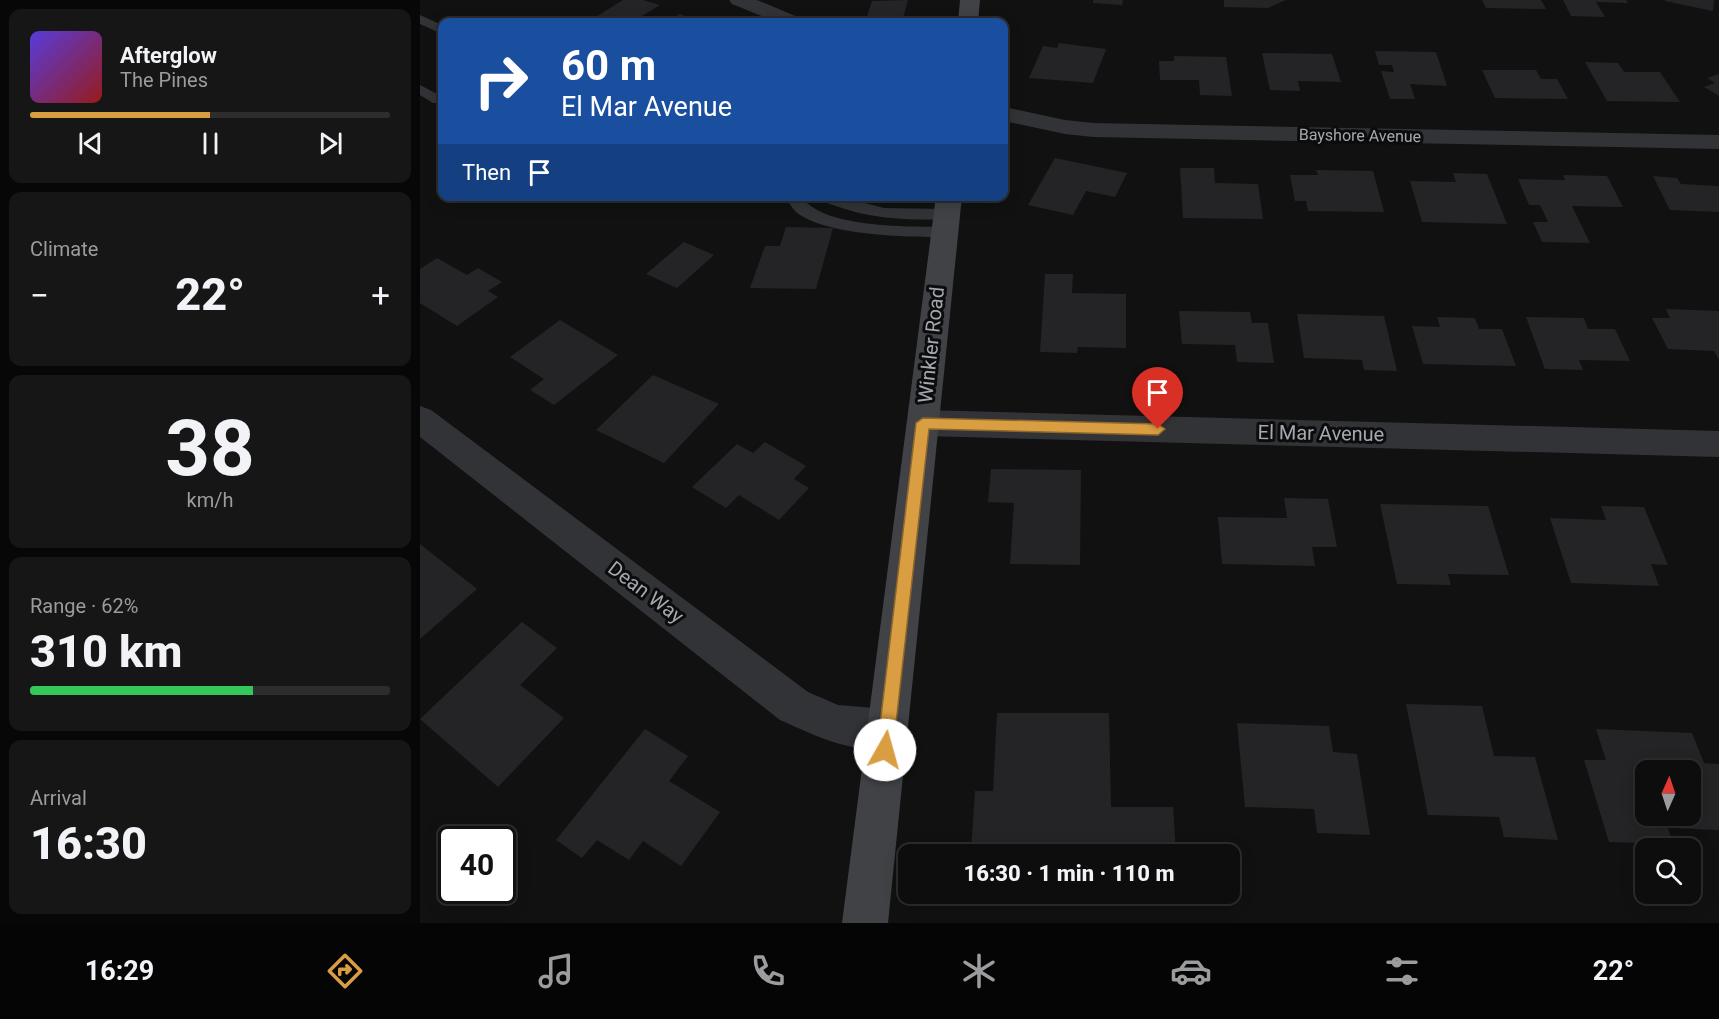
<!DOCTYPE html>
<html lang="en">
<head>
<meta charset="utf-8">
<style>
  :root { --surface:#0d0d0e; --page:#161617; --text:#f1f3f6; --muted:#9a9c9e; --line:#2d2d2e; --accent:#da9e42 }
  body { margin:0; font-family:Roboto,sans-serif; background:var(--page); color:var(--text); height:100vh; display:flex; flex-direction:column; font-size:22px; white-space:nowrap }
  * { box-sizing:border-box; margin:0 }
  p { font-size:20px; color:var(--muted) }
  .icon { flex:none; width:33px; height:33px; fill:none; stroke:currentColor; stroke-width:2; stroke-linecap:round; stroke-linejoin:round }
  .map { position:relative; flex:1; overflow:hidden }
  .sheet { display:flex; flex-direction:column; gap:9px; padding:9px; background:#070708; width:420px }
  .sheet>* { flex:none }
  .top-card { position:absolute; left:18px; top:18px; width:570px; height:183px; border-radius:12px; box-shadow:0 3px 15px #0003,0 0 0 2px var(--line); background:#1a4fa0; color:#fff; overflow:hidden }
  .needle { width:39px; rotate:3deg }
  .controls { position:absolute; left:1215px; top:760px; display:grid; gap:12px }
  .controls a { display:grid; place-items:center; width:66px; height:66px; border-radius:12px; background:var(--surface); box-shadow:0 3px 15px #0003,0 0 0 2px var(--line); font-size:30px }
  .speed { position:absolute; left:18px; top:826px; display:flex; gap:12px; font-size:30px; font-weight:700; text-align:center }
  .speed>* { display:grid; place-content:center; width:78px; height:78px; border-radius:50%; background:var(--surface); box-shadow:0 3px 15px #0003,0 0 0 2px var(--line); line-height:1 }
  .speed .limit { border:3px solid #111; border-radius:9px; background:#fff; color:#111 }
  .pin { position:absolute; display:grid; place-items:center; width:51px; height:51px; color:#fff; margin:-62px -26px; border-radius:50% 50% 50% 0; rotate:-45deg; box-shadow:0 0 6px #0007 }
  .pin .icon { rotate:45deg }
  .me { position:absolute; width:66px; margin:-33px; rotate:7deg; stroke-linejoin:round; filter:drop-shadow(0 0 4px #0008) }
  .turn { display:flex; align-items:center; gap:21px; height:126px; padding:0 24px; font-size:27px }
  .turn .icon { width:78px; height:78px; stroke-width:2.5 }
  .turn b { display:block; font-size:42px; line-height:51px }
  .then { display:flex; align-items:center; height:57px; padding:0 24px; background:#0003; gap:12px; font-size:22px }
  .big { font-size:45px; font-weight:800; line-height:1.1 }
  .sheet .widget { flex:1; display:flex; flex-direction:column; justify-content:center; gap:9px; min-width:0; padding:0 21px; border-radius:12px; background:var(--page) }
  .sheet .dial { align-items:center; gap:0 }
  .dial b { font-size:78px; line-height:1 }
  .song { display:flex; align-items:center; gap:18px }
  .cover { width:72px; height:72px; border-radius:9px; background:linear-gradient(135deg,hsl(250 70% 55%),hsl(0 70% 35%)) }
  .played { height:6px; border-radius:3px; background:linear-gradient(90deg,var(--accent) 50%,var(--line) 50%) }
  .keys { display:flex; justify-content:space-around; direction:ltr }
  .heat { display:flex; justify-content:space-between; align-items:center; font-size:33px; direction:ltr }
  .charge { height:9px; border-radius:4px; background:linear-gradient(90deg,#34c759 62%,var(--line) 0) }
  .trip { position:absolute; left:478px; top:844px; width:342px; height:60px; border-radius:12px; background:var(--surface); box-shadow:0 3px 15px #0003,0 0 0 2px var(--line); font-weight:800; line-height:60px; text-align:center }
  .menu { display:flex; height:96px; justify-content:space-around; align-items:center; background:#050506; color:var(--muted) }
  .menu .icon { width:42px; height:42px }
  .menu .current { color:var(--accent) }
  .menu b { font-size:27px; color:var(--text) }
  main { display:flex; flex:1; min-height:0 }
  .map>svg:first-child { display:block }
  .building { fill:#242426; fill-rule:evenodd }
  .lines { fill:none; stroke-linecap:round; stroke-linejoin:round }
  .lane { fill:#323337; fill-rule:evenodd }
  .street { fill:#323337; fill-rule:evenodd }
  .secondary { fill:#414246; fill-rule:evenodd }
  .route { fill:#da9e42; stroke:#8e672b; stroke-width:1.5 }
  .labels { text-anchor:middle; stroke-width:6; stroke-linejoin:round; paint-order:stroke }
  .far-street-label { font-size:16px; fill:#a4a9b1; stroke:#0c0c0d }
  .street-label { font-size:20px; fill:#a4a9b1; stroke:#0c0c0d }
</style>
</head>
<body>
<main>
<section class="sheet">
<div class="widget">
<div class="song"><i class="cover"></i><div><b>Afterglow</b><p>The Pines</p></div></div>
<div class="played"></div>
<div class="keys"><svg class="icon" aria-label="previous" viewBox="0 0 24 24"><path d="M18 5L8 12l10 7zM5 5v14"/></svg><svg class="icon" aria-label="pause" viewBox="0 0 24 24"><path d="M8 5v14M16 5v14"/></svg><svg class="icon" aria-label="next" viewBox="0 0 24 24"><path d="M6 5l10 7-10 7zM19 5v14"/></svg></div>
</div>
<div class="widget"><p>Climate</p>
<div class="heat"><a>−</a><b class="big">22°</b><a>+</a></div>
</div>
<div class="widget dial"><b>38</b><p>km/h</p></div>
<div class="widget"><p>Range · 62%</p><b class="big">310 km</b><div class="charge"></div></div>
<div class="widget"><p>Arrival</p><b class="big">16:30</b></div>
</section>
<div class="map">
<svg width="1299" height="923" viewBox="0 0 1299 923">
  <rect width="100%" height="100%" fill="#111112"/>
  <!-- building -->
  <g class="building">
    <path d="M203,0H223L240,5L217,19L208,16L198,22H188L174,18Z"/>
    <path d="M488,0L482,22L446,19L452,1Z"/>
    <path d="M673,0H703L702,5L673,3Z"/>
    <path d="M804,0H866L848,8L804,7Z"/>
    <path d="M1062,0H1121L1126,9L1066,8Z"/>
    <path d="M1143,0H1206L1208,3L1176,2L1185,17L1151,16Z"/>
    <path d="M1245,0H1294L1293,11L1245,1Z"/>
    <path d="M260,14L279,22H245Z"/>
    <path d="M639,43L686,49L673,83L609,78L623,46L637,48Z"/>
    <path d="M955,51L1016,52L1027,86L990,84L995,99H970L961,71L974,72L972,65H959Z"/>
    <path d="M842,53L912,54L921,82L878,81L880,91L850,90Z"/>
    <path d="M754,56L806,57L812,96L780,95L779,80H740L739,61H754Z"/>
    <path d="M1165,62L1198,63L1204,72H1240L1260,102L1187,101Z"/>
    <path d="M1062,70H1116L1121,79H1137L1148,99L1075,98Z"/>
    <path d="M1299,74V96L1284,87L1295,83L1287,78Z"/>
    <path d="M635,158L707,173L695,197L666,191L653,215L608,205Z"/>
    <path d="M760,168H794L795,183L838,184L843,219L763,218Z"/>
    <path d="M896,170L953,171L964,212L888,211L886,201H875L870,175H898Z"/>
    <path d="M1033,173L1067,174L1087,224L1002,222L990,181L1036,182Z"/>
    <path d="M1143,175L1187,176L1203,207L1152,206L1170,243L1122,242L1113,222H1128L1120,205H1109L1098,179L1145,180Z"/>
    <path d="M1233,176L1257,178L1261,184L1299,186V212L1250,210Z"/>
    <path d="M366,227L413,228L396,289L330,288L345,246H360Z"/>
    <path d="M264,242L294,255L257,288L226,274Z"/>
    <path d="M17,258L47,275L58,268L82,282L68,291L78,297L37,326L0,303V269Z"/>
    <path d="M625,274H653L652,293L706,294V348L658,347L657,353L620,352Z"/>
    <path d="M1246,309L1299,311V360L1294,351L1248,349L1232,318H1250Z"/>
    <path d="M759,311L830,312L832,323H848L854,363L817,362L815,345L762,344Z"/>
    <path d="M877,314L964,316L977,371L944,370L942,360L884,358Z"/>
    <path d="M1017,317L1055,318L1059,329H1082L1096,366L1003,364L992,326L1020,327Z"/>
    <path d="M1106,317L1164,318L1168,329H1195L1210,361L1159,360L1163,370L1125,369Z"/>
    <path d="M140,320L198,355L134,405L110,390L124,379L90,357Z"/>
    <path d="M233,375L299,404L244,463L176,430Z"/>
    <path d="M345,442L386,466L374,479L389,488L359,520L319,495L306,508L272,487L317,444L333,453Z"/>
    <path d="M571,469L661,470L660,565L590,564L594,503L568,502Z"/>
    <path d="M864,498L908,499L917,547H892L895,566L802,564L798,517L867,518Z"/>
    <path d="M960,504L1068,506L1089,575L1028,574L1031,585L977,584Z"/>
    <path d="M1181,506L1224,507L1248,565L1231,564L1239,586L1151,583L1130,518L1186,520Z"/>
    <path d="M0,544L57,589L0,639Z"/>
    <path d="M102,622L137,648L100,685L144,718L78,787L0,719Z"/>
    <path d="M986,704L1062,706L1074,756L1115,757L1138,840L1084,837L1079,817L1008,815Z"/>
    <path d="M577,713H689L691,807H753L756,852L551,851L555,791H573Z"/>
    <path d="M817,723L909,726L913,752L937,754L950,835L897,833L894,809L825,807Z"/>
    <path d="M225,729L268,756L249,781L300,812L261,866L223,841L209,860L177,840L162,858L136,840Z"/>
    <path d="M1176,729L1272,733L1284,763L1299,764V830L1248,828L1253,844L1189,842L1164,760H1186ZM1226,771H1270V816H1226Z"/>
  </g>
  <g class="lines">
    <!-- lane -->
    <g class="lane">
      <path d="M0,15L22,25V34L0,24Z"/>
      <path d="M0,85L19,95L22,94V103H13L0,95Z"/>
      <path d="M365,196H380C405,229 486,226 524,227L530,228L532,232L530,236L524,237C486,237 407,236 376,212C372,208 368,201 365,196Z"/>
      <path d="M396,196H418L464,208L527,209L535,214L527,219C481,221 440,218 398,199Z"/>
    </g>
    <!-- street -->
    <g class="street">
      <path d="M309,0H337L380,18L384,22H356L312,4Z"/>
      <path d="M584,107L645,120L673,123L1299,135V149L673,137L645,134L584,121Z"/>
      <path d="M0,406L11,410L388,692L418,705L468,709L482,715L488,729L482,743C441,760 397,736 360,720L0,437Z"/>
      <path d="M503,410L1299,431V457L503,436L492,432L487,423L492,414Z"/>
    </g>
    <!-- secondary -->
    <g class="secondary">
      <path d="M540,0H560L558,22H538Z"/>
      <path d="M516,196H542L468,923H422Z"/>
    </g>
  </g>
  <!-- route -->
  <path class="route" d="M503,418L738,424L745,429L738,435L509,429L473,750L471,756L465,759L459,756L457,750L496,423Z"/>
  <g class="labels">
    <!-- far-street labels -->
    <g class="far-street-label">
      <text transform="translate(940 135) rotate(1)" y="6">Bayshore Avenue</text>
    </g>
    <!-- street labels -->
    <g class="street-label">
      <text transform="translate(511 345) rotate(-84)" y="7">Winkler Road</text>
      <text transform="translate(901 433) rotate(1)" y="7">El Mar Avenue</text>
      <text transform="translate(226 592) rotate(37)" y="7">Dean Way</text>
    </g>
  </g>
</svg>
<div class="controls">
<a><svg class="needle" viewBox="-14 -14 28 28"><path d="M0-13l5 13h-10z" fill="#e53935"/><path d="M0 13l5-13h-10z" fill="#9a9c9e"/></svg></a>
<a><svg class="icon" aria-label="search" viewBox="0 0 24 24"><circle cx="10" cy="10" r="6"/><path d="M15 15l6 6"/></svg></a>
</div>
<div class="speed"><div class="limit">40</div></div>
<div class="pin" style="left:738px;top:429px;background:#d93025"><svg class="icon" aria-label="arrive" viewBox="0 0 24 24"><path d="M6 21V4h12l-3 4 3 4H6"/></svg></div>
<svg class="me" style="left:465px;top:750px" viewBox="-20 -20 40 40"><circle r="19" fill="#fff"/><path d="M0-13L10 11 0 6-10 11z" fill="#da9e42"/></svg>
<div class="trip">16:30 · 1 min · 110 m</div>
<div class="top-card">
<div class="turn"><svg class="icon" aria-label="right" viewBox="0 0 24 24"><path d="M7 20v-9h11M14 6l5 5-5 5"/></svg><div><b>60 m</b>El Mar Avenue</div></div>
<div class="then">Then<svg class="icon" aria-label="arrive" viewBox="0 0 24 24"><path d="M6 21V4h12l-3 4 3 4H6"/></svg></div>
</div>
</div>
</main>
<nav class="menu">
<b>16:29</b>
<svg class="icon current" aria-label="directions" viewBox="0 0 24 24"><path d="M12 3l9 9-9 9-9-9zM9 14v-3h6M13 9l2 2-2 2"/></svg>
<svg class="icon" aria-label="music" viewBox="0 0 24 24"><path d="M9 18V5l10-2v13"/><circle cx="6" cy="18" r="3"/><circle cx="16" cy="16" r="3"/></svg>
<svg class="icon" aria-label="phone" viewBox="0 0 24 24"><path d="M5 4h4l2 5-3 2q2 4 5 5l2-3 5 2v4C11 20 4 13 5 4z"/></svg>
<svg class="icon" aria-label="climate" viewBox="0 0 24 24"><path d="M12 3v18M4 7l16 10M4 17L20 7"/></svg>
<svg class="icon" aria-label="car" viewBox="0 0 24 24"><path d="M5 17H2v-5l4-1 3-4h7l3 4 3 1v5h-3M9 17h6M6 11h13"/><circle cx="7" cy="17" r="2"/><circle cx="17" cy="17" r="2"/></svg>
<svg class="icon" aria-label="filters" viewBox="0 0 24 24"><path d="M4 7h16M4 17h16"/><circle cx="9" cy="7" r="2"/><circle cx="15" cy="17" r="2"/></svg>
<b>22°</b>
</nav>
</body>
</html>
